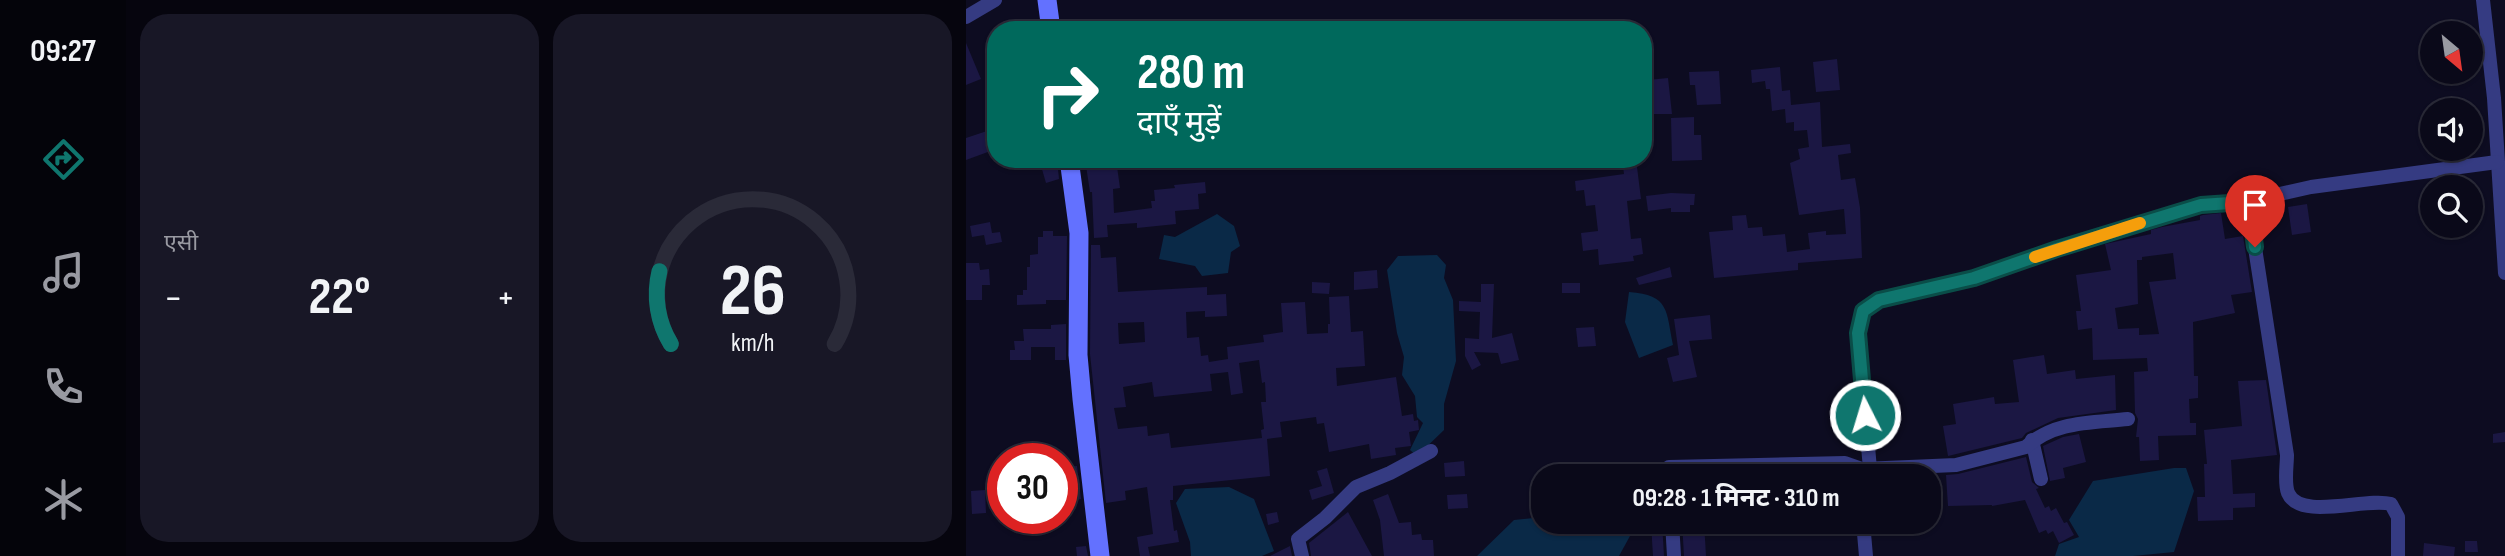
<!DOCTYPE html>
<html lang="hi">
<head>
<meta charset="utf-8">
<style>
  :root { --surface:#0a0919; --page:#181726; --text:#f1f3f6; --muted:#999aa2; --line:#2a2a38; --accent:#0f766e }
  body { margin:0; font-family:"Sofia Sans Condensed","Noto Sans Devanagari",sans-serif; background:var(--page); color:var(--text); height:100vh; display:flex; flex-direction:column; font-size:26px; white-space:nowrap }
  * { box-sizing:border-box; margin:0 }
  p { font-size:23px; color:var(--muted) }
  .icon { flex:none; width:38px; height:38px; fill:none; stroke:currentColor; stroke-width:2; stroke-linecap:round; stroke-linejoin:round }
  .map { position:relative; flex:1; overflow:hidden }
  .sheet { display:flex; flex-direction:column; gap:14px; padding:14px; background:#06050e; width:840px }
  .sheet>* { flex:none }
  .top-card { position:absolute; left:21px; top:21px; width:665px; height:147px; border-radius:28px; box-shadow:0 2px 5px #0004,0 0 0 2px var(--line); background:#00695c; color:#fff; overflow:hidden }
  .needle { width:46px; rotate:151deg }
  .controls { position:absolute; left:1454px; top:21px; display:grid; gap:14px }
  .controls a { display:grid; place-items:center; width:63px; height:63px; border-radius:50%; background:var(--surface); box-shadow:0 2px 5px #0004,0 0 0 2px var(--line); font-size:35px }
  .speed { position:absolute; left:21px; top:443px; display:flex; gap:14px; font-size:35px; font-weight:700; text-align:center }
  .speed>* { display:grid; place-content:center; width:91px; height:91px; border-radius:50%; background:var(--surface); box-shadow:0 2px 5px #0004,0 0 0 2px var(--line); line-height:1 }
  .speed .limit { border:10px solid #d22; background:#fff; color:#111 }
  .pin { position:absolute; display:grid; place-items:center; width:60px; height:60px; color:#fff; margin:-72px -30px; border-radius:50% 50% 50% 0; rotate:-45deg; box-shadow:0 0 7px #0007 }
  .pin .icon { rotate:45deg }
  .me { position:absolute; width:77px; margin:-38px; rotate:355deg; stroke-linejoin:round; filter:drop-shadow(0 0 5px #0008) }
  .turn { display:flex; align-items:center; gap:24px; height:147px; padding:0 35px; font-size:32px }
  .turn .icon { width:91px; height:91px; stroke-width:2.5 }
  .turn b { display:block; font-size:49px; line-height:60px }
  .big { font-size:52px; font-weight:700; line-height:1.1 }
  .sheet .widget { flex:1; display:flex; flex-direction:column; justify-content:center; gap:10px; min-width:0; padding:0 24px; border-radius:28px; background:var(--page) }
  .sheet .dial { align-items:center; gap:0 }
  .dial svg { height:182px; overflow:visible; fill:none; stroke:var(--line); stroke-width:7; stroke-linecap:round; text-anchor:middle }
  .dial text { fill:var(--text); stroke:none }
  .heat { display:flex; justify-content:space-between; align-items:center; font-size:38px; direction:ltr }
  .sheet .tiles { flex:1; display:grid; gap:14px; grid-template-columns:repeat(2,1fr) }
  .trip { position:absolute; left:565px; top:464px; width:410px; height:70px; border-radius:28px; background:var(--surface); box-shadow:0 2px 5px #0004,0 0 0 2px var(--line); font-weight:700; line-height:70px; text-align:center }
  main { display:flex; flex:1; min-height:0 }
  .dock { display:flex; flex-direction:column; width:126px; justify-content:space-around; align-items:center; background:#04040a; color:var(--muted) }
  .dock .icon { width:49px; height:49px }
  .dock .current { color:var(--accent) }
  .dock b { font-size:32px; color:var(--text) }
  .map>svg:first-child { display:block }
  .water { fill:#0a2947 }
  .building { fill:#1b1743; fill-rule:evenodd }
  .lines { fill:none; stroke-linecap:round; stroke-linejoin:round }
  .street { stroke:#353b82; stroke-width:14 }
  .secondary { stroke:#6371ff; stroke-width:19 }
  .route-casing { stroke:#0a4d48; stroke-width:18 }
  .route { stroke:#0f766e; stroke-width:12 }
  .slow { stroke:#f59e0b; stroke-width:12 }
</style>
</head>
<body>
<main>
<nav class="dock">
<b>09:27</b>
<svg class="icon current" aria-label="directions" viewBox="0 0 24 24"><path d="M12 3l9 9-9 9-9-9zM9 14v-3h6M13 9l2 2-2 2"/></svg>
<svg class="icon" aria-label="music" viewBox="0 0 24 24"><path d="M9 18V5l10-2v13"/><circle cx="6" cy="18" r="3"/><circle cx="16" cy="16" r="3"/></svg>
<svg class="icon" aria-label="phone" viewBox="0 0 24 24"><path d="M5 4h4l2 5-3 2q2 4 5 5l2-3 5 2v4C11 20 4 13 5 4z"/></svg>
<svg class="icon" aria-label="climate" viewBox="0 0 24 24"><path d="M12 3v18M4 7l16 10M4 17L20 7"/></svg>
</nav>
<section class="sheet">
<div class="tiles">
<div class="widget"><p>एसी</p>
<div class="heat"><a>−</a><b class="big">22°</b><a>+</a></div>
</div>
<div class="widget dial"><svg viewBox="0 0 100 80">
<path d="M14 69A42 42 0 1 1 86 69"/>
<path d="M14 69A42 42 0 0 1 9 37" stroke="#0f766e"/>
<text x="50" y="56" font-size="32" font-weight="700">26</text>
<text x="50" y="72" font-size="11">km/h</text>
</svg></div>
</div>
</section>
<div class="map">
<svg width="1539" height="556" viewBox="0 0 1539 556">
  <rect width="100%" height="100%" fill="#0d0c21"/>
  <!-- water -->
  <g class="water">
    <path d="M251,214L268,226L274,246L265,252L262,273L236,276L229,266L193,259L198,235L209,237Z"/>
    <path d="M471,255L480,265L478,278L487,300L490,361L478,404V430L451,456L444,450L457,423L451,417L449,396L436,375L438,357L431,333L421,270L432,256Z"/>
    <path d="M663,292C704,295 700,311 707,345L673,358L659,322Z"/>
    <path d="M1208,468H1220L1228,491L1208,552L1167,556H1089L1093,544L1113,537L1103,520L1127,481Z"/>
    <path d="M263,487L288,499L308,551L296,556H225L224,542L210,503L219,489Z"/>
    <path d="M577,517L578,522H656L664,536L653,556H511L548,520Z"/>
  </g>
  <!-- building -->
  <g class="building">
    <path d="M170,19L172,30H136L135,24Z"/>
    <path d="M0,43L15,79L0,85Z"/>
    <path d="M871,59L874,90L850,92L847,62Z"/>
    <path d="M814,67L816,91L824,90L825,105L854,102L856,147L884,144L885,153L872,155L875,180L889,178L894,208L896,258L832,263V270L748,278L743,232L767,230L766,216L780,215L782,228L796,227L797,236L819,234L821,252L844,249L842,233L860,231V235L880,234L878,209L833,215L824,163L834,159L832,149L843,147L841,130L828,131V122L820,123L819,109L806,111L804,89H800L799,81L786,83L785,70Z"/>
    <path d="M753,71L755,104L731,105L729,85H724L723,72Z"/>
    <path d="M702,78L706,114H683L682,80Z"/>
    <path d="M728,117V135H735L736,160L706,161L705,118Z"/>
    <path d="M30,128V149L0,160V138Z"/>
    <path d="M73,159H91L93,179L80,183Z"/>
    <path d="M119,159H150L154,188L147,189L148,213L186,208L185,201H189L188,190L209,188L208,185L239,182L240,193L232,194L233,209L209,211L210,224L171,228V223L141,225L142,237L128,238L126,192H124Z"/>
    <path d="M656,159H670L675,199L661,201L665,239L675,238L677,254L667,256L668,261L633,265L632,249L617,251L615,233L632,231L629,205L620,206L618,190L610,191L609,181L658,174Z"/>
    <path d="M705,193L729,194L728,205H724V212H705V208L682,211L680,196Z"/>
    <path d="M1341,204L1345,232L1326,235L1322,207Z"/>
    <path d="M1255,213L1259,239L1277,236L1286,292L1265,295L1269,313L1227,322L1228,376H1232V398L1223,399L1224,423H1230V435L1192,436L1193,460L1174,461L1173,437H1170L1172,419L1169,413L1168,372L1182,371L1181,358L1127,360L1126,328L1112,330L1110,311H1115L1110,275L1145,270L1139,244L1185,234V230L1196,227L1234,220V216L1237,215ZM1207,253L1210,279L1183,282L1193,334L1173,335V328L1152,329L1149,308L1172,304L1171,260H1176V257Z"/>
    <path d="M24,222L26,233L34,232L36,242L20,245L18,235L6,237L4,226Z"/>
    <path d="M77,231H87V236H101L100,300H80V304L51,305V295H57V290H61V267H64V255L72,254V237H77Z"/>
    <path d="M125,245H134L135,258L150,257L152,292L241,287V295L260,294L261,316L239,317V311L220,312L221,338L233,337L235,356L242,355L243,362L262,359L261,347L298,342L297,335L317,332L315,303L339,302L341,334L362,333V324H364L363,297L383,296L385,332L397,331L399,366L370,368L371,386L430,377L436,416L447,414L448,421L452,420L453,430L443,432L445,446L429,448L430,455L405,459L403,444L363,452L358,423L351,424L350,417L314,422L316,437L301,439L304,476L207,486V500H204L208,531L211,530L213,542L182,547L184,556H174L171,537L187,534L181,487L159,491L160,500L140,503L124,354ZM178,322L179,342L153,344L152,323ZM293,360L296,383L299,382L300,402H295L298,429L295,430L296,438L205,448L203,433L182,436L181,426L152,429L148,408L160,407L157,387L186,382L188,397L246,391L244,374L262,372L265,395L277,393L273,363Z"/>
    <path d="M0,263H13L14,270L23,269L24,285H16V300H0Z"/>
    <path d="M704,267L706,277L673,285L670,278Z"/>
    <path d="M411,270L412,288L388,290V272Z"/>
    <path d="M346,282L364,283L363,294L346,293Z"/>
    <rect x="596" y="283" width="18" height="10"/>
    <path d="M515,284H528L526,338L546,333L553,360L535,364L532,353L508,352L515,365L506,370L499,356V338L513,339L514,312L493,311V301L515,302Z"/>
    <path d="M744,315L746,339L723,341L731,377L707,382L701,358L713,355L708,319Z"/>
    <path d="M100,324V360H89V347H65V360H44V350H49L48,341H58L57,329H85V325Z"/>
    <path d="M628,327L630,346L612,347L610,328Z"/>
    <path d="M1078,355L1081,374L1109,370L1110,379L1149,375L1150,410L1092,418L1060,433L1056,438L982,456L977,426L990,424L987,404L1028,397L1029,404L1053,402L1047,360Z"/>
    <path d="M1300,380L1311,455L1265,460L1267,494L1289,493V507L1267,508V520L1232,521L1231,497H1239L1238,464H1241L1238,430L1276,426L1272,381Z"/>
    <path d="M1539,432V442L1527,443V434Z"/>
    <path d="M1113,434L1120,462L1097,468L1099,478L1084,481L1077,446L1097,437Z"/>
    <path d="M1060,457L1066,482L1073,488L1070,489L1079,508L1083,506L1085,511L1090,508L1098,523L1101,522L1108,535L1093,543L1087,531L1082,534L1080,530L1073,533L1059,500L1026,506V505L982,506L980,475L992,474Z"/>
    <path d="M498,461L499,476L479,477L478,463Z"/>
    <path d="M111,466L115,499L103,501L98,467Z"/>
    <path d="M361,468L368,493L346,500L343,490L356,486L351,471Z"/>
    <path d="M19,490L20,513L6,514L5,491Z"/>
    <path d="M422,494L433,523L445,522L446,535L455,534L456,540H467L468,556H418L414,520L407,500Z"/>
    <path d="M501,494L502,508L482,509L481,495Z"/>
    <path d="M311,512L313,522L302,525L300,514Z"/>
    <path d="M382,512L406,556H345L343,543Z"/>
    <path d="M696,522L698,556H687L685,523Z"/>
    <path d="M716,522H738L740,556H718Z"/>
    <path d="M1499,541H1511L1512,552H1499Z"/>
    <path d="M1458,543L1489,547L1488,556H1457Z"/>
    <path d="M120,546L122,556H111L110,547Z"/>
    <path d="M324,546L326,556H304Z"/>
  </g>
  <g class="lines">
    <!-- street -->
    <g class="street">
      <path d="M1517,0L1528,98L1539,273"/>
      <path d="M0,17L29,0"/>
      <path d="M1278,202L1345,187L1531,162"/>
      <path d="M1066,440L1075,479"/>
      <path d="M904,469L892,333L897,311L913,300L1008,278L1091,249L1235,205L1278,202L1285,222L1321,455C1321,465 1318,483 1322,493C1334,521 1400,497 1425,504L1432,517V556"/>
      <path d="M703,476V467L879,463L896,469"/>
      <path d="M895,476L896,469L990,465L1060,447C1088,421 1124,423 1162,419"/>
      <path d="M706,522L708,556"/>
      <path d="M897,522L900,556"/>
      <path d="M336,556L332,539L359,518L390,487L424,473L465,451"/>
    </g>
    <!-- secondary -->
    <g class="secondary">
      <path d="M81,0L85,30"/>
      <path d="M103,159L113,233L112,355L116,399L134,556"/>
    </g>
  </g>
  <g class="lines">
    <defs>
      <path id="route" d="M899,415L892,333L897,311L913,300L1008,278L1091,249L1235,205L1278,202L1286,222L1289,247"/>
    </defs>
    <!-- route casing -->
    <use href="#route" class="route-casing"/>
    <!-- route -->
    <use href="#route" class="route"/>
    <!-- slow -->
    <path class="slow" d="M1069,257L1174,223"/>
  </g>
</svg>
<div class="controls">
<a><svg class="needle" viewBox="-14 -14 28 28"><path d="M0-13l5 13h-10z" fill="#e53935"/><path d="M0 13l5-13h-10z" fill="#999aa2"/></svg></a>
<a><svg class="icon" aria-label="sound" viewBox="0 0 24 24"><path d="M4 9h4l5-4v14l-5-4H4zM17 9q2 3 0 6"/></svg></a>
<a><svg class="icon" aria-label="search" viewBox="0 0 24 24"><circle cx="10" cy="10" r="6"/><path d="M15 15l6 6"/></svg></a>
</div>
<div class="speed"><div class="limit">30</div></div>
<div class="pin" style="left:1289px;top:247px;background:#d93025"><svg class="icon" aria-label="arrive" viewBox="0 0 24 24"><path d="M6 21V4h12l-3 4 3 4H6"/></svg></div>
<svg class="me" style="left:899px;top:415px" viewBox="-20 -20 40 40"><circle r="17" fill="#0f766e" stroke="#fff" stroke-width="3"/><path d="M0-11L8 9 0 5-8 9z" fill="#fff"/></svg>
<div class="trip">09:28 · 1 मिनट · 310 m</div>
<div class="top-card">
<div class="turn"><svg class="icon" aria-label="right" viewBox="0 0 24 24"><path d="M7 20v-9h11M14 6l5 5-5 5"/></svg><div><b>280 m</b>दाएँ मुड़ें</div></div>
</div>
</div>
</main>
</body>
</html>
